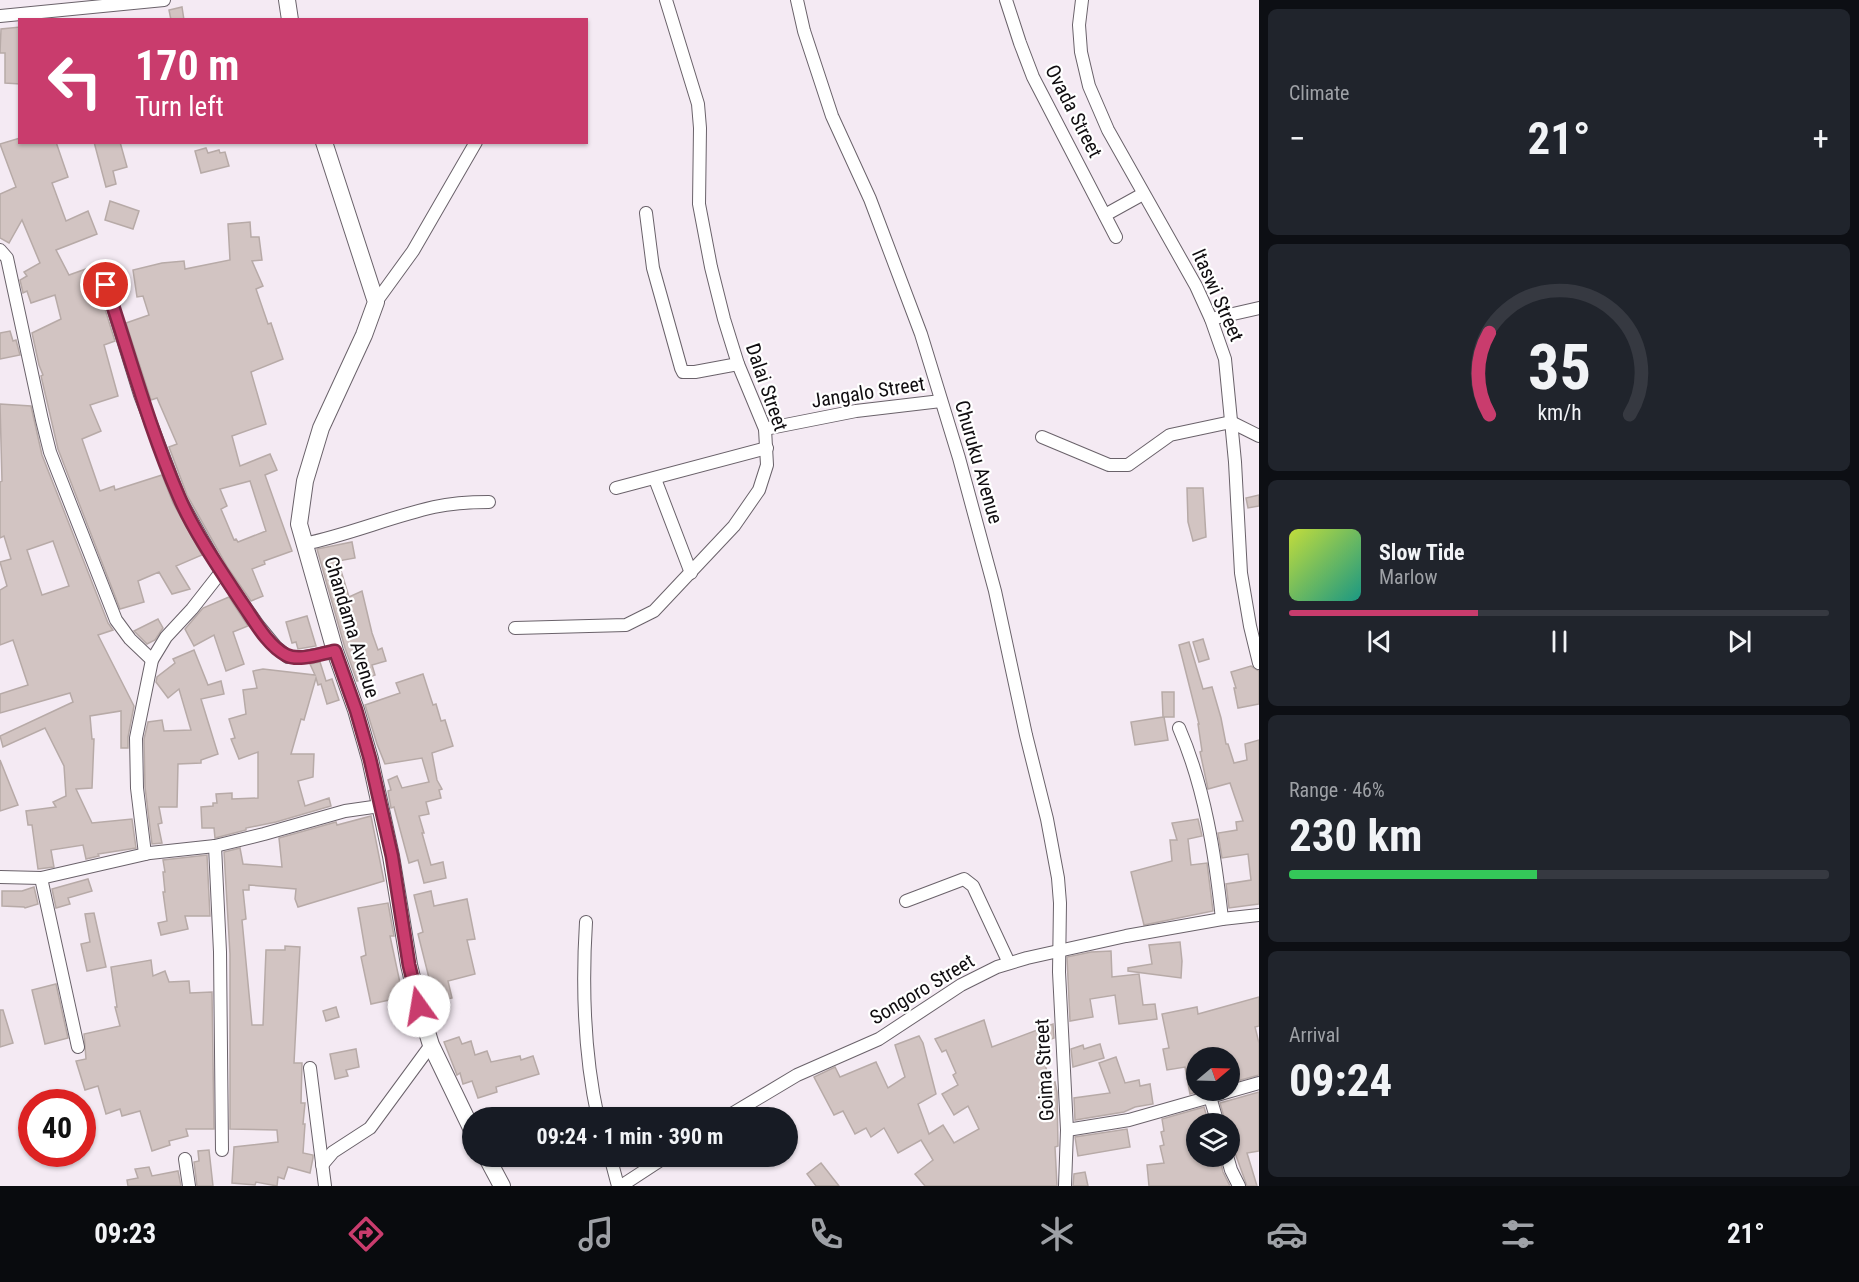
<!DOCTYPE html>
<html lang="en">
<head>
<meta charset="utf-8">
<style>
  :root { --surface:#171b24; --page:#20242c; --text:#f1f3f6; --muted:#9ea1a6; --line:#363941; --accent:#c93c6d }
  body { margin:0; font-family:"Roboto Condensed",sans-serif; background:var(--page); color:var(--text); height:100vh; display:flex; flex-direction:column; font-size:22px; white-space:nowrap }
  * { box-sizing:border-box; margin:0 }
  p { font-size:20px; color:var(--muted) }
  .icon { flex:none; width:33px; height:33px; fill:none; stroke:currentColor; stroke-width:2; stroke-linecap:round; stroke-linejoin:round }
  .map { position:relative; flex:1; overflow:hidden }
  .drawer { display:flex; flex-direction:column; gap:9px; padding:9px; background:#0d0f14; width:600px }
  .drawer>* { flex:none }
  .guide { position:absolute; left:18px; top:18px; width:570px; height:126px; border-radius:0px; box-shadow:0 2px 4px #0004; background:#c93c6d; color:#fff; overflow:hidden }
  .needle { width:39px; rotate:71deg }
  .controls { position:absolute; left:1186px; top:1047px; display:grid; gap:12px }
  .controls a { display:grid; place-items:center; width:54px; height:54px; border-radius:50%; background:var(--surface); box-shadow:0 2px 4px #0004; font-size:30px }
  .speed { position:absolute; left:18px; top:1089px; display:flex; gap:12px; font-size:30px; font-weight:700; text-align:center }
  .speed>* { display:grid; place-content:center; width:78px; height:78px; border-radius:50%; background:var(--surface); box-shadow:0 2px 4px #0004; line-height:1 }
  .speed .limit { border:9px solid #d22; background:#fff; color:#111 }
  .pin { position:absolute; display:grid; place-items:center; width:51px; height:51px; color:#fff; margin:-26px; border:3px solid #fff; border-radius:50%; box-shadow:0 2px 6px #0007 }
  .me { position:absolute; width:66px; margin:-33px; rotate:347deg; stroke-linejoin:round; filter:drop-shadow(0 0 4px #0008) }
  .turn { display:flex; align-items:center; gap:21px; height:126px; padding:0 18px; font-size:27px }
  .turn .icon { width:78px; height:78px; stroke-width:2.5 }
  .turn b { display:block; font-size:42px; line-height:51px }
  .big { font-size:45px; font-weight:700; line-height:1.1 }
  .drawer .tile { flex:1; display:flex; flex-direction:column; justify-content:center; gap:9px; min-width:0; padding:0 21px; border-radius:9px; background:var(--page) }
  .drawer .dial { align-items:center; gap:0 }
  .dial svg { height:156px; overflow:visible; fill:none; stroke:var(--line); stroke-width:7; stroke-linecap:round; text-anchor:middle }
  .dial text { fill:var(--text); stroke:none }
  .song { display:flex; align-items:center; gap:18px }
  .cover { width:72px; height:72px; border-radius:9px; background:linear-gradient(135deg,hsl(70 70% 55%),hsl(170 70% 35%)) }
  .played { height:6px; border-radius:3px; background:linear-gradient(90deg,var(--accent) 35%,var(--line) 35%) }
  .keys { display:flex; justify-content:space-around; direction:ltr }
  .heat { display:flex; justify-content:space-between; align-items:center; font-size:33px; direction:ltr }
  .charge { height:9px; border-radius:4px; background:linear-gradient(90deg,#34c759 46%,var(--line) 0) }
  .trip { position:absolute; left:462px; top:1107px; width:336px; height:60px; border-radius:30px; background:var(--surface); box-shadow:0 2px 4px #0004; font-weight:700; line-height:60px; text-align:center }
  .tabs { display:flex; height:96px; justify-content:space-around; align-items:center; background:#090b0e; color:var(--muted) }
  .tabs .icon { width:42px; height:42px }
  .tabs .selected { color:var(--accent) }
  .tabs b { font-size:27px; color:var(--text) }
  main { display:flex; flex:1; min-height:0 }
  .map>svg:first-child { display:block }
  .building { fill:#d2c4c2; stroke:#b7aaa7; stroke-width:1.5; fill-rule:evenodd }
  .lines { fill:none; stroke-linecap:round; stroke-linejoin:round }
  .street-casing { stroke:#6a626a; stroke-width:14 }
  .secondary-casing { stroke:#6a626a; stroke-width:18 }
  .street { stroke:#fff; stroke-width:12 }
  .secondary { stroke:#fff; stroke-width:16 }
  .route-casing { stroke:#832747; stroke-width:15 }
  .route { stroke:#c93c6d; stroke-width:10 }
  .labels { text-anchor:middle; stroke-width:4.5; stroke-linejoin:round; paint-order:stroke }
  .street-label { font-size:20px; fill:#100d10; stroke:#fff }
</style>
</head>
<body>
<main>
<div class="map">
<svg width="1259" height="1186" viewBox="0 0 1259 1186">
  <rect width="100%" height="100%" fill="#f4eaf3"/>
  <!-- building -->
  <g class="building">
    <path d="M182,7L184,20H171L169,10Z"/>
    <path d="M20,27V84L5,83V53H0L1,29Z"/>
    <path d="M20,138V142H56L68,177L52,183L66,221L88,211L97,234L56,250L69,275L97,265L101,278L98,283V287L115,341L104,345L118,396L90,405L101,431L82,439L100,491L114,486L115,490L162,475L173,503L202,555L176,566L190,589L172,594L159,572L138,581L144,602L120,609L58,449L41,376L43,375L39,365L32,333L61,319L55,295L31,303L27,291L23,293L20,280L27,276L24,272L40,263L22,220L9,243L0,238V194L16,187L0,144Z"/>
    <path d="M94,142H120L127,167L113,171L116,184L106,187Z"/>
    <path d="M206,148L208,153L219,150L220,153L225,152L229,166L201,173L195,151Z"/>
    <path d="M110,201L139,211L133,229L105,220Z"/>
    <path d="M250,222L251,237H259L262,260L252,261L263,286L256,289L268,324L271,323L283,359L251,372L266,424L232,436L240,466L270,454L277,470L265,475L292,551L264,561L265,564L252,569L263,596L251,601L228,568L187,495L169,447L177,444L157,398L151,400L126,323L149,315L143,296L137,297L133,270L162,263L184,261L185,269L230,260L228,224ZM250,481L266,531L238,542L236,539L234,540L221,509L227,506L220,489Z"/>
    <path d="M10,331L13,341L16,340L20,355L0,359V333Z"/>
    <path d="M0,404L31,406L42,455L108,623L113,630L98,635L134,706L128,737V748H121V711L90,716L92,739H94L92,788L76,789L92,823L132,819L136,848L98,854L99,856L86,859L83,845L51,850L54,867L38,869L32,825H28L26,811L56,807L53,802L66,796L64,766L45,728L3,747L0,736L73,702L70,693L0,713V694L28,685L13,640L0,645V590L7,586L0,562L11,559L4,536L0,538V482L2,481ZM53,541L69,586L42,595L27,550Z"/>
    <path d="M1187,488H1203L1206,537L1193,541L1188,522Z"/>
    <path d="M1259,495V506L1248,508L1246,498Z"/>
    <path d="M352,542L355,558L338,561L349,597L362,591L372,633L378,650L382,648L386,661L372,665L375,675L357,681L345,648L317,549Z"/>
    <path d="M229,597L248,626L233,632L244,664L226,671L214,635L194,646L185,629L203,608Z"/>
    <path d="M307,616L316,646L298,649L296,642L292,643L286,622Z"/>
    <path d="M158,619L163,628L155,640L147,644L134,631Z"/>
    <path d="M1203,639L1209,659L1199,662L1193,642Z"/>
    <path d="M1189,642L1203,689L1212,687L1221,718L1226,744H1228L1234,763L1247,760L1245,744L1259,740V904L1229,908L1226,884L1251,880L1248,854L1222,858L1218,833L1237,830L1236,822L1243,821L1230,783L1208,789L1200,752L1202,751L1198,724H1199L1179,645Z"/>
    <path d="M194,650L208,685L221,681L224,694L201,699L218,754L201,760V763L178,764L177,807H159L162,823L158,824L162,843L152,844L145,787L144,739L148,722L162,720L164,731L191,730L179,689L168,698L156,682L157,677L175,663L173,659Z"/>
    <path d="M320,662L326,681L332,679L339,700L327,704L321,684L318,685L316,678L304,720L301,719L291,754H314L313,777L298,781L305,806L329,798L331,806L276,822L246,828V830L215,838L214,828H202L201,807L213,806V803H217L216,794L232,793V799L258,798V752L239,759L231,739L235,738L229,719L246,714L243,690L257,688L253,671L263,669L315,675L310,664Z"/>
    <path d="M1251,666L1259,671V704L1238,708L1234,688H1236L1231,672Z"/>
    <path d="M423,674L433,705L436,704L441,721L445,720L453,746L432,753L437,780L442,789L439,790L441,798L426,802L429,814L419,816L424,833H422L431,865L443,862L446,878L424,883L418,860L409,863L394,807L391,808L388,791L391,790L388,780L397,776L402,788L429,782L422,758L385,764L377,744L365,705L400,693L396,683Z"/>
    <path d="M1162,692H1174V717H1164L1168,740L1135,745L1131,722L1163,717Z"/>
    <path d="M0,760L18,805L0,811Z"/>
    <path d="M371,816L384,881L298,907L295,899L296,889L249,885V890H243L246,919L242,920L252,1025H263L266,950H285V946L300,947L294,1063H302L301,1103H305L303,1124H305L303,1153L313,1155V1158L310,1173L288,1167L284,1179L278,1177L277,1186L256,1182L255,1185L232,1183L234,1147L278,1142L277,1130L230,1129V954L224,852L240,848L243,864L282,867L279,838L336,822L337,825Z"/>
    <path d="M1198,819L1202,836L1188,839L1191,865L1207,863L1213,911L1144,925L1131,872L1172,861L1170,840H1177L1172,823Z"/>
    <path d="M207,855L210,916H185L188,929L161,935L158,923L167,921L163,892H165L163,872H165L163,860Z"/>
    <path d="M88,879L92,891L68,898L70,904L56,908L52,889Z"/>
    <path d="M34,887L38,904L25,908L24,907L2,906V891H22Z"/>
    <path d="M431,891L434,906L467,899L475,939L467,940L475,974L448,981L452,998L435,1002L418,934L423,932L414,895Z"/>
    <path d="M388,903L394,936H390L403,997L371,1004L361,957L366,955L358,908Z"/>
    <path d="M94,913L106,967L87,971L81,944L90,942L85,914Z"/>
    <path d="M1180,942L1182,961L1181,978L1128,971V968L1152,964L1149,945Z"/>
    <path d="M1111,951L1112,977L1139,974L1143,1005L1155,1004L1157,1019L1119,1024L1115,995L1090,999L1093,1017L1070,1021L1067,957L1091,952Z"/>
    <path d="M151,960L153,976L165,971L169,982L189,981L190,993L212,992L214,1129H186L188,1136L169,1141L170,1145L152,1151L140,1111L122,1116L120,1109L106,1114L98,1086L85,1090L76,1061L86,1059L84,1034L120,1026L115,1007H117L111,967Z"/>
    <path d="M56,984L68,1038L45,1044L32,990Z"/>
    <path d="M1259,997V1026L1255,1027L1259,1043V1075L1230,1083V1058H1197V1092L1190,1094L1185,1067L1167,1070L1163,1049L1169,1048L1162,1014L1197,1007L1198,1014Z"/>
    <path d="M336,1007L339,1017L326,1021L323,1011Z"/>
    <path d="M0,1010H3L13,1043L0,1047Z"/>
    <path d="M984,1020L992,1047L1053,1024L1054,1038L1038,1044L1051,1083L1055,1082L1057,1092L1058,1146L1055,1147L1057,1186H925L915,1174L933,1160L921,1140L898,1153L884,1128L871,1137L866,1128L855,1134L843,1111L834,1115L814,1077L835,1067L840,1077L876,1062L888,1088L905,1077L895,1045L919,1036L923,1043L936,1094L918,1104L929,1134L943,1125L954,1143L979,1129L968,1106L954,1115L942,1094L958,1085L953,1075L956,1073L946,1050L942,1052L935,1039Z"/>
    <path d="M459,1037L462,1044L471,1041L475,1055L487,1051L491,1062L520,1056L521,1060L533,1056L539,1074L496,1087L497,1092L478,1098L472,1081L463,1084L460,1073L457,1075L444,1042Z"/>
    <path d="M1100,1044L1104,1058L1073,1067L1071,1049L1083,1045L1084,1049Z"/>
    <path d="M356,1049L359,1067L346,1070L348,1076L335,1079L330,1054Z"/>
    <path d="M1116,1057L1125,1083L1139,1080L1140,1086L1150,1084L1153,1104L1135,1107L1124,1112L1075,1120L1074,1098L1110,1093L1099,1063Z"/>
    <path d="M1259,1092V1151L1247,1153L1257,1186H1247L1235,1153L1230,1148V1124H1226L1220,1103Z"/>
    <path d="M1204,1107L1209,1124H1197V1156H1219L1223,1172L1230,1186H1149L1147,1165L1164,1163L1160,1146L1164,1145L1161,1132L1164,1131L1162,1119Z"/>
    <path d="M1127,1129L1130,1147L1078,1156L1075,1137Z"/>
    <path d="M209,1150L213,1186H197L194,1162L199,1161L198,1151Z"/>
    <path d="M821,1163L839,1186H816L807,1174Z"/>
    <path d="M149,1167L152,1176L178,1171L181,1186H128L127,1180L138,1178L135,1169Z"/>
    <path d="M1085,1172L1088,1186H1073L1074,1174Z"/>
  </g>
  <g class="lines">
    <defs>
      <g id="street">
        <path d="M797,0L804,31L832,116L870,199L921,334L959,458L995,591L1026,735L1047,819L1058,878L1060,903L1059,972L1067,1130L1065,1186"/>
        <path d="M1006,0L1020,43L1033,77L1116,237"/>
        <path d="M1082,0L1079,25L1081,52L1089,86L1108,130L1196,286L1211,319L1225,359L1235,462L1241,573L1250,626L1259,663"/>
        <path d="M0,16L164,0"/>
        <path d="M646,213L653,268L681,368L683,372H695L738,364"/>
        <path d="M1105,215L1143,194"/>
        <path d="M0,250L7,258L42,420L50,452L116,620L130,639L152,660"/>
        <path d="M106,285L140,395L180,499L221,572L258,625L276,647L288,657H304L335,651"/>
        <path d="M376,302L413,251L476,142"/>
        <path d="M1211,319L1259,308"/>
        <path d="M765,429L856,411L941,401"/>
        <path d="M1042,437L1109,465H1128L1170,435L1231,422L1259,436"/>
        <path d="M655,479L691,573"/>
        <path d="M616,488L767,448"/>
        <path d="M304,544C348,535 390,517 434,507C452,503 471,502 489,502"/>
        <path d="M515,628L626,625L654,611L734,526L759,490L767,465L765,429L738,364L724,319L711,267L699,204L700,128L698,104L666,0"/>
        <path d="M1179,728C1205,788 1215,854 1222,919"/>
        <path d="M215,846L220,952L222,1150"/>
        <path d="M145,854L137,788L136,738L152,660L166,637L192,609L221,572"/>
        <path d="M0,877L41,878L150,853L215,846L264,834L345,811L380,806"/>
        <path d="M41,878L78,1047"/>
        <path d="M906,901L964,879L973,886L1009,963"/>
        <path d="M586,922C582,986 584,1054 598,1118"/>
        <path d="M310,1068L325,1186"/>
        <path d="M1210,1097L1218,1124"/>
        <path d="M725,1118L797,1075L879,1039L961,985L997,967L1027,958L1126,936L1222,919L1259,915"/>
        <path d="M1067,1130L1129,1120L1259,1083"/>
        <path d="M610,1156L618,1186"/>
        <path d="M1227,1156L1231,1170L1239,1186"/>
        <path d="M185,1159L189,1186"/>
        <path d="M322,1165L333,1152L370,1128L431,1045"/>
        <path d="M621,1186L667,1156"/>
      </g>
      <g id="secondary">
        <path d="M287,0L290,20"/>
        <path d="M324,142L376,302L364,335L321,428L305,481L299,524L335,651L356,710L370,759L391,856L409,965L419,1006L431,1045L472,1130"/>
        <path d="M486,1156L502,1186"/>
      </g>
    </defs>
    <!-- street casing -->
    <use href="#street" class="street-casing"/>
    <!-- secondary casing -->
    <use href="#secondary" class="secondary-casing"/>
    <!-- street -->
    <use href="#street" class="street"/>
    <!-- secondary -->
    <use href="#secondary" class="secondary"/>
  </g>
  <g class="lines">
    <defs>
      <path id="route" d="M106,285C130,356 149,428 179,497C194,532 221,571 242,603C254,620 267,645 286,655C299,662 322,653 335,651L356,710L370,759L392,856L409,965L419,1006"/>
    </defs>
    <!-- route casing -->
    <use href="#route" class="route-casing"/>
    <!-- route -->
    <use href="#route" class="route"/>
  </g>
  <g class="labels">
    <!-- street labels -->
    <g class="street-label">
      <text transform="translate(1074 111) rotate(63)" y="7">Ovada Street</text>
      <text transform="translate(1218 295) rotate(66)" y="7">Itaswi Street</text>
      <text transform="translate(767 387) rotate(71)" y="7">Dalai Street</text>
      <text transform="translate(868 392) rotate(-9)" y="7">Jangalo Street</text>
      <text transform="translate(979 462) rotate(74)" y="7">Churuku Avenue</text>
      <text transform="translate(352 627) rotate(73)" y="7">Chandama Avenue</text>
      <text transform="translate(922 989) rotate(-31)" y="7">Songoro Street</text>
      <text transform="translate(1044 1070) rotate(-93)" y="7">Goima Street</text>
    </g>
  </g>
</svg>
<div class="controls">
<a><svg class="needle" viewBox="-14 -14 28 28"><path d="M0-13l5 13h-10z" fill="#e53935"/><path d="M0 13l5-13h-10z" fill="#9ea1a6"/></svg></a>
<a><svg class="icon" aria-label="layers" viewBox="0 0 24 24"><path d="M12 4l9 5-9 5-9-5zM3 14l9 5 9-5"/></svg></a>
</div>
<div class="speed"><div class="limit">40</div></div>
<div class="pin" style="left:106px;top:285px;background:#d93025"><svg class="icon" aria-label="arrive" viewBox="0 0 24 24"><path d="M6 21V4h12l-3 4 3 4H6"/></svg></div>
<svg class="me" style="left:419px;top:1006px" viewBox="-20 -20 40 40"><circle r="19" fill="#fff"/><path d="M0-13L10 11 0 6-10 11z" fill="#c93c6d"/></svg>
<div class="trip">09:24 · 1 min · 390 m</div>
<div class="guide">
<div class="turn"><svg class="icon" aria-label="left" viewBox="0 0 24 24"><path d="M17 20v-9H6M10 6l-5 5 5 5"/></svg><div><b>170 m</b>Turn left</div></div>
</div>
</div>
<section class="drawer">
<div class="tile"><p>Climate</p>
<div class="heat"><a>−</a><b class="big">21°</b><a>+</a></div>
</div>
<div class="tile dial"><svg viewBox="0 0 100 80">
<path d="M14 69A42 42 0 1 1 86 69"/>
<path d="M14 69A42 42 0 0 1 14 27" stroke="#c93c6d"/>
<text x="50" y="56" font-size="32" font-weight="700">35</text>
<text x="50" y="72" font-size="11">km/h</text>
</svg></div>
<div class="tile">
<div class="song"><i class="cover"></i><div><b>Slow Tide</b><p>Marlow</p></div></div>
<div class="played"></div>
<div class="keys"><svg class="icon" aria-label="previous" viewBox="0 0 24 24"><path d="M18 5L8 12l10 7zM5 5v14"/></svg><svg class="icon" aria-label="pause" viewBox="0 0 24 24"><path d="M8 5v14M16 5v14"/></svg><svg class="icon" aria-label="next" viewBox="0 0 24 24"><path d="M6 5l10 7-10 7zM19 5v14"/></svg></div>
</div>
<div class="tile"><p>Range · 46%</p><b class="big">230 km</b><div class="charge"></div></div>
<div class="tile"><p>Arrival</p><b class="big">09:24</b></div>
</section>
</main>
<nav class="tabs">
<b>09:23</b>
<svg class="icon selected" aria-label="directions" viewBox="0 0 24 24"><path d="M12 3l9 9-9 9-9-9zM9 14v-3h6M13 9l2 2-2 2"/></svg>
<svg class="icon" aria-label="music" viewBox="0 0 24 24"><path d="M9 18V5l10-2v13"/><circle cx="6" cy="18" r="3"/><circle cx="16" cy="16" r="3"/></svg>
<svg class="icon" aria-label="phone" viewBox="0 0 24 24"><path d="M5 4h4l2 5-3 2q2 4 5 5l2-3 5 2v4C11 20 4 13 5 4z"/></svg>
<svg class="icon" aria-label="climate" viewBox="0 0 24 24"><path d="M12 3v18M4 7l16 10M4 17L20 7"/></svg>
<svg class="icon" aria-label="car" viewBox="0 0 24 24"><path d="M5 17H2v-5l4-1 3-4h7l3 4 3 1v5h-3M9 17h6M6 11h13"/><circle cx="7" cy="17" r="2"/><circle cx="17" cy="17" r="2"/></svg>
<svg class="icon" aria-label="filters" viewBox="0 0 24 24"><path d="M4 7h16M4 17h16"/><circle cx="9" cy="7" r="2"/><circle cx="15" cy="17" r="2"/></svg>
<b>21°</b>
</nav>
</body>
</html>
